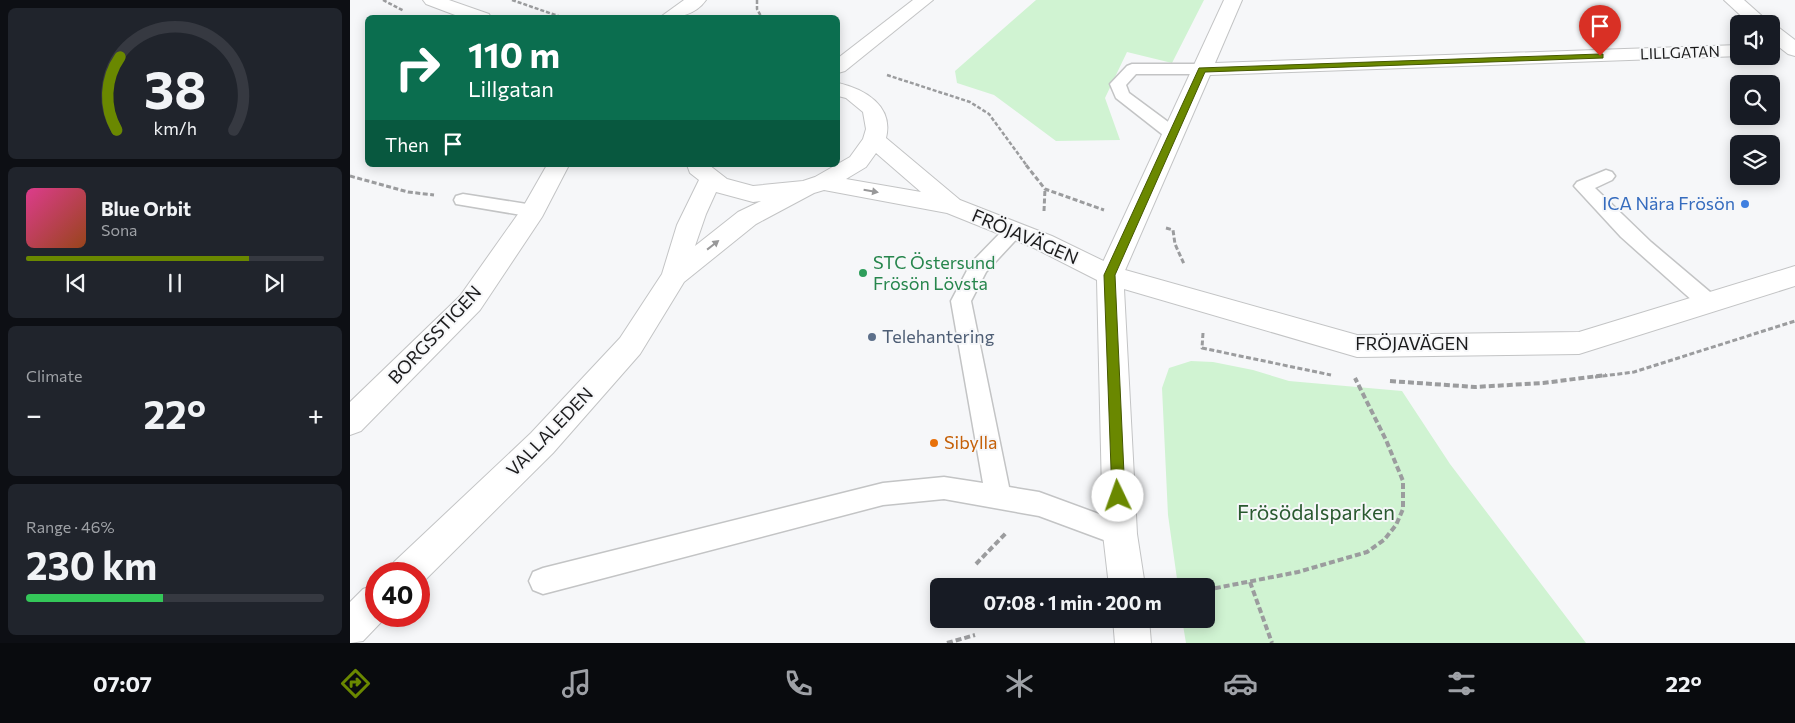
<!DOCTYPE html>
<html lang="en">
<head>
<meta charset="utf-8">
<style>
  :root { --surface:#171b24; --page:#20242c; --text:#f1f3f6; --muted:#9ea1a6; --line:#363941; --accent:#6a8800 }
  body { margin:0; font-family:Commissioner,sans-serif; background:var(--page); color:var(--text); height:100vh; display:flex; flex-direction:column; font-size:19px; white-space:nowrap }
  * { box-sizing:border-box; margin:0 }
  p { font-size:16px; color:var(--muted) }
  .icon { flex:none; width:28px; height:28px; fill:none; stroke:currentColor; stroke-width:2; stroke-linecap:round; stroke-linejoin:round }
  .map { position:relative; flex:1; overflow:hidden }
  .panel { display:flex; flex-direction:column; gap:8px; padding:8px; background:#0d0f14; width:350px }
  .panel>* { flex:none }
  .banner { position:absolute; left:15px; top:15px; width:475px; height:152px; border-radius:8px; box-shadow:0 2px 12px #0003; background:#0b6e4f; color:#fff; overflow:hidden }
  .tools { position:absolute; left:1380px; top:15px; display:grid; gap:10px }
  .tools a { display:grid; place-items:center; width:50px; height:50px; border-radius:8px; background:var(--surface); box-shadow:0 2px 12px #0003; font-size:25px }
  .speed { position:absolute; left:15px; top:562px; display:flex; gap:10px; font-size:25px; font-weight:700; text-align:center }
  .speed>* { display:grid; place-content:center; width:65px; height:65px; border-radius:50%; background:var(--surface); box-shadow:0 2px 12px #0003; line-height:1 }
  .speed .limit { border:8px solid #d22; background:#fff; color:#111 }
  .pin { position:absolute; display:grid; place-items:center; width:42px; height:42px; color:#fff; margin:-51px -21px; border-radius:50% 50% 50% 0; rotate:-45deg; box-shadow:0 0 5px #0007 }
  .pin .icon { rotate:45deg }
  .me { position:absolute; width:55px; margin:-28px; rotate:357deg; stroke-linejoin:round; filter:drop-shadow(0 0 4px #0008) }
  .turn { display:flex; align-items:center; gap:18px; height:105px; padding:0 20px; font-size:22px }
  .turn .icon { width:65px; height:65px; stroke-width:2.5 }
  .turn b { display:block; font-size:35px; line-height:42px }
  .then { display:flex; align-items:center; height:48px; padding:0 20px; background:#0003; gap:10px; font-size:19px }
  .big { font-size:38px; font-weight:700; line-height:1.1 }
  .panel .tile { flex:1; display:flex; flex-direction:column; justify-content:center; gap:8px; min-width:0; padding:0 18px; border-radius:8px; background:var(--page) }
  .panel .dial { align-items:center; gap:0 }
  .dial svg { height:130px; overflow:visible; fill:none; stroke:var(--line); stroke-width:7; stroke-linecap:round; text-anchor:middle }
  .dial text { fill:var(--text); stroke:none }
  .song { display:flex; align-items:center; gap:15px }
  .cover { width:60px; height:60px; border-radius:8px; background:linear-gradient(135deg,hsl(330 70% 55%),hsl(20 70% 35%)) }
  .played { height:5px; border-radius:2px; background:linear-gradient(90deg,var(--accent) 75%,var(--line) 75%) }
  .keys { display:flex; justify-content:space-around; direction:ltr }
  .heat { display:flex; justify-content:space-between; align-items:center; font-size:28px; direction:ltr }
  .charge { height:8px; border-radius:4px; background:linear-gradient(90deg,#34c759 46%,var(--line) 0) }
  .trip { position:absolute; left:580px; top:578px; width:285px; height:50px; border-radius:8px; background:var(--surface); box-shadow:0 2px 12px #0003; font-weight:700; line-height:50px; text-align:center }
  .tabs { display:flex; height:80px; justify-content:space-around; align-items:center; background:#090b0e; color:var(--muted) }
  .tabs .icon { width:35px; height:35px }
  .tabs .selected { color:var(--accent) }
  .tabs b { font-size:22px; color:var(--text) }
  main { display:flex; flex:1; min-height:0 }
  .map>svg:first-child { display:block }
  .green { fill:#d0f3d2 }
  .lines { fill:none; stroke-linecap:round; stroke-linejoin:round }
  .lane-casing { stroke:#c3c4c5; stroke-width:3 }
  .street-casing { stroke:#c3c4c5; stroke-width:2 }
  .secondary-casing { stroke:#c3c4c5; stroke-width:2 }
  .path-far2 { stroke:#9b9c9e; stroke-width:2.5; stroke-dasharray:4 2; stroke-linecap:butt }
  .path-far1 { stroke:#9b9c9e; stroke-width:3; stroke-dasharray:5 2.5; stroke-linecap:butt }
  .path { stroke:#9b9c9e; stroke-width:4; stroke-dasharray:6 3; stroke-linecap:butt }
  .lane { fill:#fff; fill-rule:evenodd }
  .street { fill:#fff; fill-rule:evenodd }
  .secondary { fill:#fff; fill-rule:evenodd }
  .oneway { fill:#989899 }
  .route { fill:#6a8800; stroke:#455800 }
  .shop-dot { fill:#3f7fe0; stroke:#f6f7f9; stroke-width:2 }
  .leisure-dot { fill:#2e9e5b; stroke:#f6f7f9; stroke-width:2 }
  .service-dot { fill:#5c6f8a; stroke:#f6f7f9; stroke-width:2 }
  .food-dot { fill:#e8710a; stroke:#f6f7f9; stroke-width:2 }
  .labels { text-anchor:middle; stroke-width:4; stroke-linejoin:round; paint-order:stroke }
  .far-street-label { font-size:15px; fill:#1b1b1c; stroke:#f6f7f9 }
  .shop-label { font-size:18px; fill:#366cbe; stroke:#f6f7f9; text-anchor:end }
  .street-label { font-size:18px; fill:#1b1b1c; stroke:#f6f7f9 }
  .leisure-label { font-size:18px; fill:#27864d; stroke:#f6f7f9; text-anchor:start }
  .service-label { font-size:18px; fill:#4e5e75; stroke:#f6f7f9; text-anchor:start }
  .food-label { font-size:18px; fill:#c56008; stroke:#f6f7f9; text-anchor:start }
  .near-park-label { font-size:21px; fill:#29592f; stroke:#f6f7f9 }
</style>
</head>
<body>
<main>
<section class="panel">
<div class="tile dial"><svg viewBox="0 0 100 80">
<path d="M14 69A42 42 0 1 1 86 69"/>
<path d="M14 69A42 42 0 0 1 16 24" stroke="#6a8800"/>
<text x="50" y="56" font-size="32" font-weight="700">38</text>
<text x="50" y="72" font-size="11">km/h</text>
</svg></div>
<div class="tile">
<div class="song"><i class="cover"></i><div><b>Blue Orbit</b><p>Sona</p></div></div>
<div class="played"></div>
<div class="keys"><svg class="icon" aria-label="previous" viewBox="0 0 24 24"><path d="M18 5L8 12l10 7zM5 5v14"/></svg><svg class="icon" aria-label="pause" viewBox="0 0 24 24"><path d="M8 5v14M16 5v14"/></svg><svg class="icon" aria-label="next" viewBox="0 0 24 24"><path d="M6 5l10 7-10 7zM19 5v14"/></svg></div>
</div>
<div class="tile"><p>Climate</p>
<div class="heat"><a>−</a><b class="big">22°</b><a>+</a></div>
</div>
<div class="tile"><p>Range · 46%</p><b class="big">230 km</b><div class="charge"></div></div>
</section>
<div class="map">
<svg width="1445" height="643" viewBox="0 0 1445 643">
  <rect width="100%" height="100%" fill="#f6f7f9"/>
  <!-- green -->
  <g class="green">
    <path d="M686,0H854L822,63L777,52L755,98L770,140L706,141L644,95L607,83L605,71Z"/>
    <path d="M841,361L863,362L903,370L939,381L1052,391L1100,464L1236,643H836L832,619H856V586H828L818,515L812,388L819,368Z"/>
  </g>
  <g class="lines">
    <defs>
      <g id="lane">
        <path d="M782,64H852L857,66L860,69L857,72L852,74H786L776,85L779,93L829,130L831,134L829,138L823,139L817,138L766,98L760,84L777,66Z"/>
        <path d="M1256,170L1262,172L1265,176L1262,180L1245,188L1301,242L1366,297L1369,303L1366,309L1359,311L1352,309L1335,294L1271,237L1224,186L1227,182Z"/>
        <path d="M113,194L183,205L190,207L192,211L190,215L183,217L106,204L104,200L106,196Z"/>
        <path d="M664,224L671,226L674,231L636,272L621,301L659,487L689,492L779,525L783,534L779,543L770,546L689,516L594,499L533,505L193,594L183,590L179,581L183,572L193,568L533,483L594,477L633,483L601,301L621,263L657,226Z"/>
      </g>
      <g id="street">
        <path d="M334,0H356C345,16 326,18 309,18Z"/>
        <path d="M874,0H892L865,63L1389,45V56H1391L860,75L773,275L769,282L760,285L751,282L747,275Z"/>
        <path d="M1374,0H1394L1421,24H1400Z"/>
        <path d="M1421,25L1428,27L1445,40V56L1438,54L1421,41Z"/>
        <path d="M197,165H219L192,217L130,310L11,431L0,435V402L110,296L173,207Z"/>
      </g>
      <g id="secondary">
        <path d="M73,0H99L139,14L141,18H113L76,4Z"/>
        <path d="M563,0H583L495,71L488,73V58Z"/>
        <path d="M488,83C515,89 544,106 536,138L610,200L702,236L768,268L1007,335L1229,332L1445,266V286L1229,354L1007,357L774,289L787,534L795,586H759L753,534L747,280L684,248L597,213L474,190L464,193L406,224L334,282L290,354L203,453L69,586V574H39L44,562L181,433L270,338L312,274L327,225L349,180L340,173L337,165H359L377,179L403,186L453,181L465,177L500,157L513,139L516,129L513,112L496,98L488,96ZM526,153L571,192L496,179L516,167ZM366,192L403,202L411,201L388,212L345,246L356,214Z"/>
        <path d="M26,584V616H37L13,641L0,643V602L13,589Z"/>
        <path d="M763,619H799L801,643H765Z"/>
      </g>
    </defs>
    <!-- lane casing -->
    <use href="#lane" class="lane-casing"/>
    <!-- street casing -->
    <use href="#street" class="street-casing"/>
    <!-- secondary casing -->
    <use href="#secondary" class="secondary-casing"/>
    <!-- path-far2 -->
    <g class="path-far2">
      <path d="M33,0L54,11"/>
      <path d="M162,0L214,18"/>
      <path d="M407,0V9L412,18"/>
      <path d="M537,75L620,102L639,114L677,166"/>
    </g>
    <!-- path-far1 -->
    <g class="path-far1">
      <path d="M676,165L695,189L754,210"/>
      <path d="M0,176L58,192L84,195"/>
      <path d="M694,211L695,189"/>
      <path d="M816,228L823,230L825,244L834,264"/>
      <path d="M853,333L852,348L981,375"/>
      <path d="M1245,377L1284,372L1445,321"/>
    </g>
    <!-- path -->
    <g class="path">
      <path d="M1040,381L1125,387L1193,383L1256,375"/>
      <path d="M626,564L657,532"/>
      <path d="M900,582L922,643"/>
      <path d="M856,590L948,572L1017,552L1034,540L1046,525L1053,509V481L1036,440L1005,378"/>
      <path d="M597,643L625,635"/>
    </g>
    <!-- lane -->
    <use href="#lane" class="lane"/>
    <!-- street -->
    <use href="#street" class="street"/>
    <!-- secondary -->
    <use href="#secondary" class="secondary"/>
  </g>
  <!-- one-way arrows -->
  <defs><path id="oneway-solid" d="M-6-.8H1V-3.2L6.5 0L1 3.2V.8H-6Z" transform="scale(1.25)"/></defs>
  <g class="oneway">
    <use href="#oneway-solid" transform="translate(521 191) rotate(10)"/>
    <use href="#oneway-solid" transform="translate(363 245) rotate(-38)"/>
  </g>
  <!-- route -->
  <path class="route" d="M1250,54H1253V58L855,72L765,275L775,496L773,500L768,502L764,500L762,496L754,275L849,68Z"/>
  <!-- markers -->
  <circle class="shop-dot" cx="1395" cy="204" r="5"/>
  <circle class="leisure-dot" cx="513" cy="273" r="5"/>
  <circle class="service-dot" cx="522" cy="337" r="5"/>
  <circle class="food-dot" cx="584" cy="443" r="5"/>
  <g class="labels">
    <!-- far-street labels -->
    <g class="far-street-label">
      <text transform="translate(1330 53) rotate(-2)" y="5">LILLGATAN</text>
    </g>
    <!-- shop labels -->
    <g class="shop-label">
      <text x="1385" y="210">ICA Nära Frösön</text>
    </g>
    <!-- street labels -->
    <g class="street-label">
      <text transform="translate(675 237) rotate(23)" y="6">FRÖJAVÄGEN</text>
      <text transform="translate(85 335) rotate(-47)" y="6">BORGSSTIGEN</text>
      <text x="1062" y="350">FRÖJAVÄGEN</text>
      <text transform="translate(200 432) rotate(-46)" y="6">VALLALEDEN</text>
    </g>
    <!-- leisure labels -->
    <g class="leisure-label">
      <text x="523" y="269">STC Östersund<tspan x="523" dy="21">Frösön Lövsta</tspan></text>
    </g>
    <!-- service labels -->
    <g class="service-label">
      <text x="532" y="343">Telehantering</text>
    </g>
    <!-- food labels -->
    <g class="food-label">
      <text x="594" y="449">Sibylla</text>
    </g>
    <!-- near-park labels -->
    <g class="near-park-label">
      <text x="966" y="520">Frösödalsparken</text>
    </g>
  </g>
</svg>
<div class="tools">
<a><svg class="icon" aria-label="sound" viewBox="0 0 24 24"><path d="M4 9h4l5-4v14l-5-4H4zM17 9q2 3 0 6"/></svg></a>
<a><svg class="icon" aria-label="search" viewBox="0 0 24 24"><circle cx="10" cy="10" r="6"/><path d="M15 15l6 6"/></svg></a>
<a><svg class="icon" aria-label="layers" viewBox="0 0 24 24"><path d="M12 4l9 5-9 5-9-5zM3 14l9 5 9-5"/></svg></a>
</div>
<div class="speed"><div class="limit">40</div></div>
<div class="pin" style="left:1250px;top:56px;background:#d93025"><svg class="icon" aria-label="arrive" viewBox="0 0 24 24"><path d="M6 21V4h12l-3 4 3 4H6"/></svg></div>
<svg class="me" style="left:768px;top:496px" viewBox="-20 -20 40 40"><circle r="19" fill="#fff"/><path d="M0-13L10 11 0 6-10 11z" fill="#6a8800"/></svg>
<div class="trip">07:08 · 1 min · 200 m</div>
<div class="banner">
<div class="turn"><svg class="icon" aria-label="right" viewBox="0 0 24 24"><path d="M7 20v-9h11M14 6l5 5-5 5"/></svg><div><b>110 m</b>Lillgatan</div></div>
<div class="then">Then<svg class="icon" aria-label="arrive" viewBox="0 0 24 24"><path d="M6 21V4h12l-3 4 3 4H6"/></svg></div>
</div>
</div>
</main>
<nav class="tabs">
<b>07:07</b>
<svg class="icon selected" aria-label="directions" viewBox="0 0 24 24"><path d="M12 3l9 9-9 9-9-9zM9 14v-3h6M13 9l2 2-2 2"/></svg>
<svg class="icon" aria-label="music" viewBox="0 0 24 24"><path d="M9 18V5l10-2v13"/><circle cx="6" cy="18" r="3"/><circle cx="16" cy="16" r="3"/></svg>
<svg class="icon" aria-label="phone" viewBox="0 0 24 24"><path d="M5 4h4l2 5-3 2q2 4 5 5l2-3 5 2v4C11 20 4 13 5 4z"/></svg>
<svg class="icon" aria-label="climate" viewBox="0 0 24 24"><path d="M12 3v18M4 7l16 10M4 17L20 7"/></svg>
<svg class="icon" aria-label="car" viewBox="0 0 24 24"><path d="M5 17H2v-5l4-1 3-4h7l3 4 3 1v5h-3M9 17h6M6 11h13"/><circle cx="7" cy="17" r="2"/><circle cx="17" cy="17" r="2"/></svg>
<svg class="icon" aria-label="filters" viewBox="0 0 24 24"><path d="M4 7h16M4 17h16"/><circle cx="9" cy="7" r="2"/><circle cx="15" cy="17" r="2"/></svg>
<b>22°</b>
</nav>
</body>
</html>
